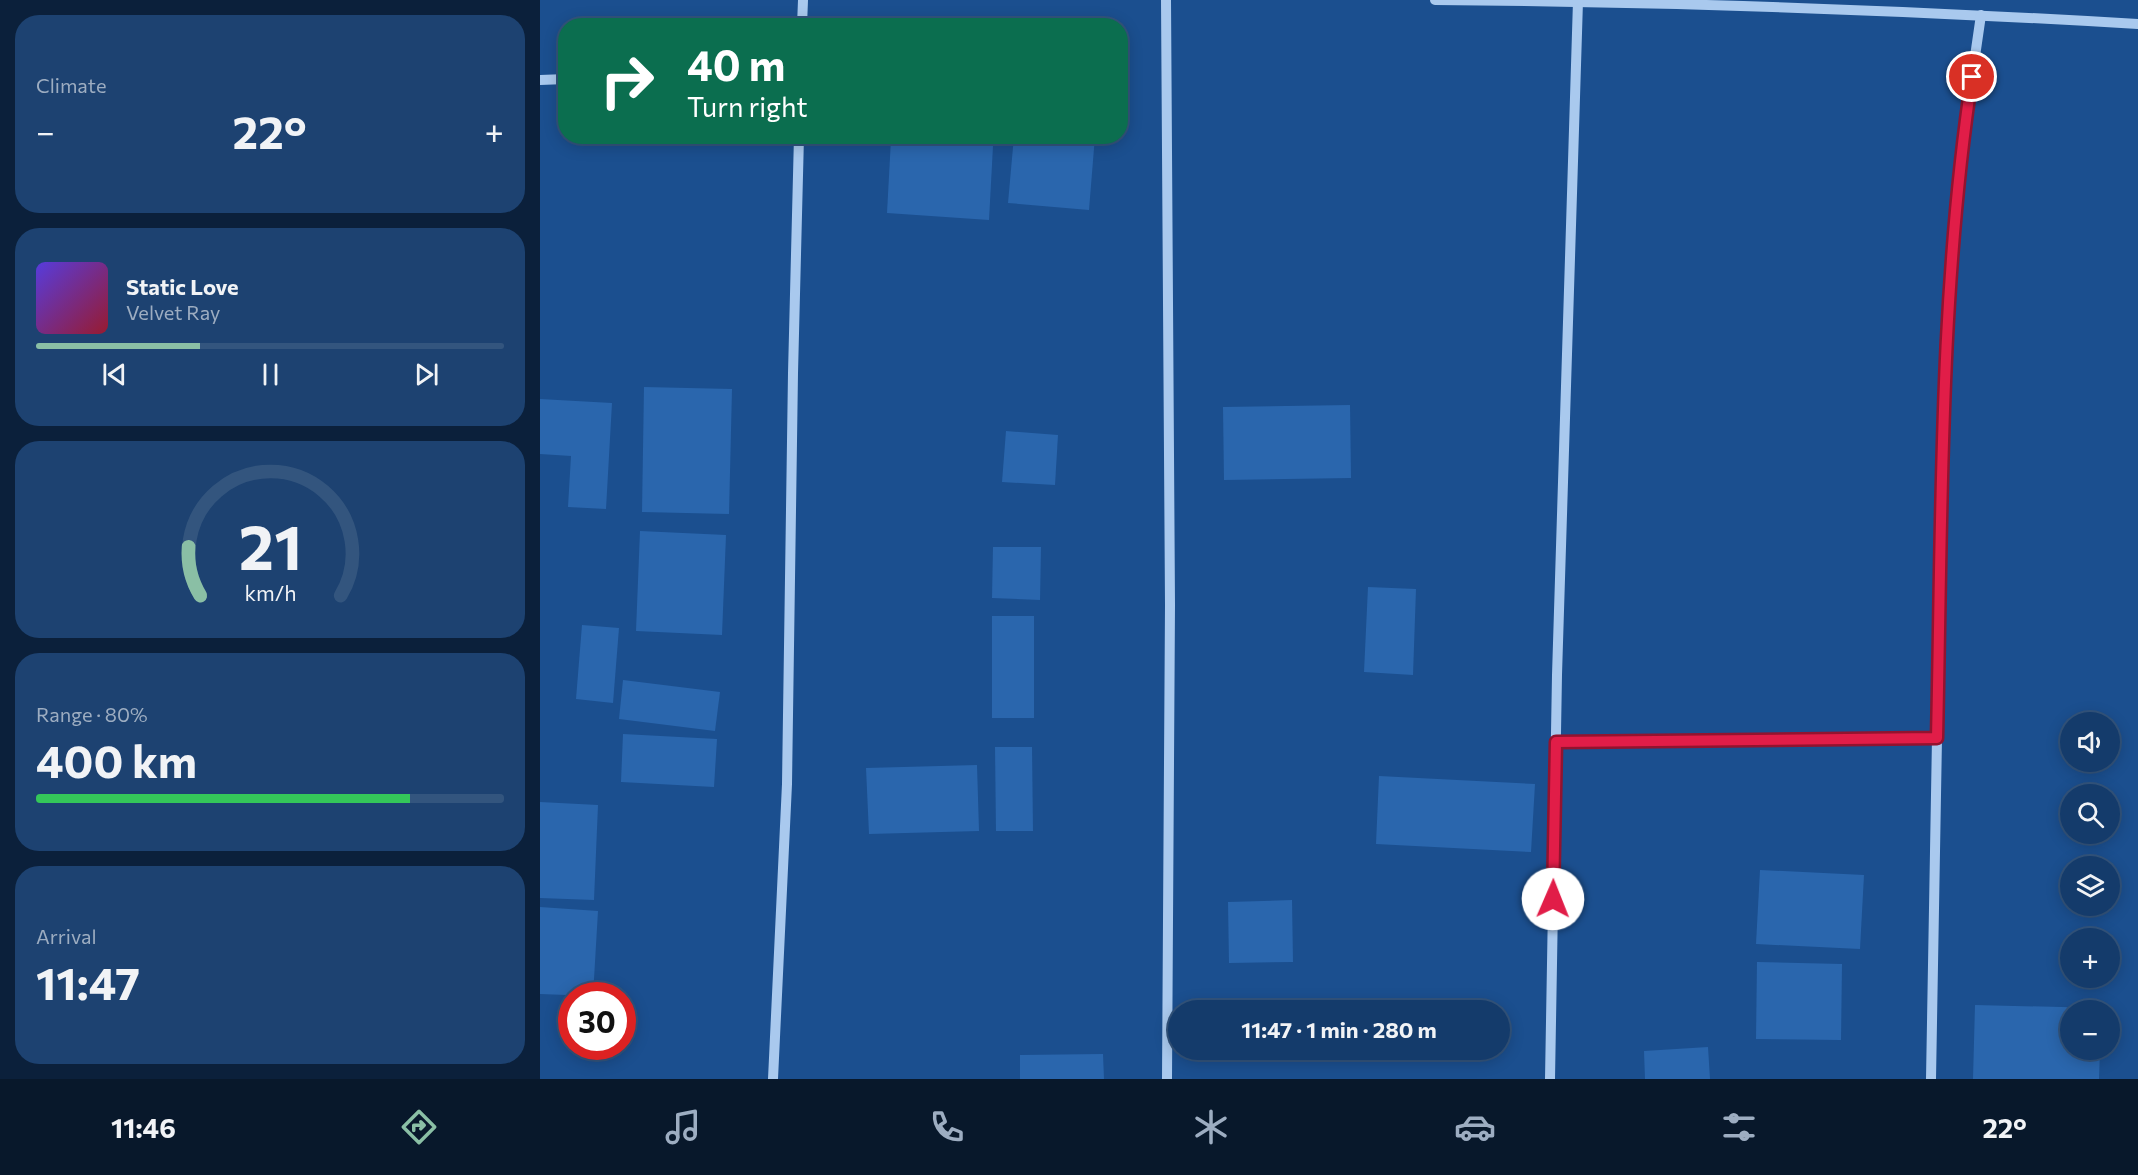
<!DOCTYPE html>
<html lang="en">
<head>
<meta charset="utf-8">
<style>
  :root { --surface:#143b6b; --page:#1d4271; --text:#f1f3f6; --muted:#9dadc1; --line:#33557e; --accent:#8abfa5 }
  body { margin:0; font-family:Commissioner,sans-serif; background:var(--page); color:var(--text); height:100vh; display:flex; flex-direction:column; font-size:22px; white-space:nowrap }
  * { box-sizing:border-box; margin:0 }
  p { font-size:20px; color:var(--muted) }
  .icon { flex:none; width:33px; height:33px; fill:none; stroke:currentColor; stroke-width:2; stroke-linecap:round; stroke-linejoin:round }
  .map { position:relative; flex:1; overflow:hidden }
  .sheet { display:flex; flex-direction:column; gap:15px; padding:15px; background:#0b203b; width:540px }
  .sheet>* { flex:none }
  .banner { position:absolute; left:18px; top:18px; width:570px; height:126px; border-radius:24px; box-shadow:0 3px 15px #0003,0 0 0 2px var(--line); background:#0b6e4f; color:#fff; overflow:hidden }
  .tools { position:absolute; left:1520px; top:712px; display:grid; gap:12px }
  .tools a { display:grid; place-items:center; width:60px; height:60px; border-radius:50%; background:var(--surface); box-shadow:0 3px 15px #0003,0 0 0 2px var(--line); font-size:30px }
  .speed { position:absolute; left:18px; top:982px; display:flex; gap:12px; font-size:30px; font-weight:700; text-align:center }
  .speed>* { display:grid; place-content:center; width:78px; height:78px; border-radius:50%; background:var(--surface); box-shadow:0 3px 15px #0003,0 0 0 2px var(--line); line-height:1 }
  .speed .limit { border:9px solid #d22; background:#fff; color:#111 }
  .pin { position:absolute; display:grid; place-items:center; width:51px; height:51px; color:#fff; margin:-26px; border:3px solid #fff; border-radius:50%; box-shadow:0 2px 6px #0007 }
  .me { position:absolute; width:66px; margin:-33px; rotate:1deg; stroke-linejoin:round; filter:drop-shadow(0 0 4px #0008) }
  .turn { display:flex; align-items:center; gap:21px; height:126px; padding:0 30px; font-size:27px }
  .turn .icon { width:78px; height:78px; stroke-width:2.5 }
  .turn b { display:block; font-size:42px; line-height:51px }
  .big { font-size:45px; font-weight:700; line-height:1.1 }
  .sheet .card { flex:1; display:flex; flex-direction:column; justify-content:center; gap:9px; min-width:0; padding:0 21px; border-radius:24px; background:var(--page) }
  .sheet .dial { align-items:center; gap:0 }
  .dial svg { height:156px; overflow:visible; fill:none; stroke:var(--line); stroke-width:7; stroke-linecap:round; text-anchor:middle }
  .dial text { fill:var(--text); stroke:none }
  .song { display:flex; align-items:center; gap:18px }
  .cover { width:72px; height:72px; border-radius:9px; background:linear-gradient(135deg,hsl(250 70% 55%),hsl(350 70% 35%)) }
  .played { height:6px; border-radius:3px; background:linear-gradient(90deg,var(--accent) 35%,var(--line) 35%) }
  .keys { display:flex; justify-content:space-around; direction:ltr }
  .heat { display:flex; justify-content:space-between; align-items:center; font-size:33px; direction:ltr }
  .charge { height:9px; border-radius:4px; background:linear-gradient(90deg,#34c759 80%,var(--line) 0) }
  .trip { position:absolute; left:628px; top:1000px; width:342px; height:60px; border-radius:30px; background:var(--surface); box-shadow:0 3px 15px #0003,0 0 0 2px var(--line); font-weight:700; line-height:60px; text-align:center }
  .tabs { display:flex; height:96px; justify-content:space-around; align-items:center; background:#08182b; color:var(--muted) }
  .tabs .icon { width:42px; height:42px }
  .tabs .on { color:var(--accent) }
  .tabs b { font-size:27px; color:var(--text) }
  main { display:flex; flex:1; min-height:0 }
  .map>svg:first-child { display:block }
  .building { fill:#2a66ad }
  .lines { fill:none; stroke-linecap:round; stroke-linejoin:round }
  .minor { stroke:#a9c9ee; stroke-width:10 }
  .route-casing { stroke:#92132f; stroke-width:15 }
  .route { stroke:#e11d48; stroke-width:10 }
</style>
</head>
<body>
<main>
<section class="sheet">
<div class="card"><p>Climate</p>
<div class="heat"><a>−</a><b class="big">22°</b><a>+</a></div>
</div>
<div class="card">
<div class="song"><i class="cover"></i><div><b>Static Love</b><p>Velvet Ray</p></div></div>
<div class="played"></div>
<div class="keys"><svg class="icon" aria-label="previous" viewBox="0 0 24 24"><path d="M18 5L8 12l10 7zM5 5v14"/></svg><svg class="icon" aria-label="pause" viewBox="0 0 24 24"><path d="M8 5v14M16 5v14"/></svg><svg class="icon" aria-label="next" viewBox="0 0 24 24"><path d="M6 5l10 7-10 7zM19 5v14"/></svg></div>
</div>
<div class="card dial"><svg viewBox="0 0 100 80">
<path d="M14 69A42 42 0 1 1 86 69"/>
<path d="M14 69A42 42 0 0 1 8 44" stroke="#8abfa5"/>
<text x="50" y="56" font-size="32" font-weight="700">21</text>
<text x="50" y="72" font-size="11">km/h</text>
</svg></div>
<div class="card"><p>Range · 80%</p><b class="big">400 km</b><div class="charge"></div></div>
<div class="card"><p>Arrival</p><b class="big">11:47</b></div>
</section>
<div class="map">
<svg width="1598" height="1079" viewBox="0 0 1598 1079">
  <rect width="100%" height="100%" fill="#1b4f8f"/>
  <!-- building -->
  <g class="building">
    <path d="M474,136H555L549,210L468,203Z"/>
    <path d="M351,139L453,146L449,220L347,213Z"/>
    <path d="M104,387L192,389L189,514L102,512Z"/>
    <path d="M0,399L72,403L66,509L28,507L31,456L0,454Z"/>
    <path d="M810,405L811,478L684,480L683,407Z"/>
    <path d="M466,431L518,435L515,485L462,482Z"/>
    <path d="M100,531L186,535L182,635L96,631Z"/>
    <path d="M453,547H501L500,600L452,598Z"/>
    <path d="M828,587L876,589L873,675L824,672Z"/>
    <rect x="452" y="616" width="42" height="102"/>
    <path d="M42,625L79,628L73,703L36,699Z"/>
    <path d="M83,680L180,692L175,731L79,719Z"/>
    <path d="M83,734L177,739L174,787L81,782Z"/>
    <path d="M455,747H492L493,831H456Z"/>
    <path d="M437,765L439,831L329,834L326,768Z"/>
    <path d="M839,776L995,784L991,852L836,844Z"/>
    <path d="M0,802L58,805L54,900L0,898Z"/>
    <path d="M1220,870L1324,875L1320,949L1216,944Z"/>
    <path d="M752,900L753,962L689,963L688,902Z"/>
    <path d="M0,907L58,911L53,996L0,994Z"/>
    <path d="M1217,962L1302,964L1301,1040L1216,1039Z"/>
    <path d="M699,1005V1011H645V1007Z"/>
    <path d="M1435,1005L1561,1008V1011H1530V1050H1560L1559,1079H1433Z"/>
    <path d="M1168,1047L1170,1079H1105L1104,1051Z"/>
    <path d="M563,1054L564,1079H480V1055Z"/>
  </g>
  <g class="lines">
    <!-- minor -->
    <g class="minor">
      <path d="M626,0L630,605L627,1079"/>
      <path d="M895,0C1129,2 1364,10 1598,24"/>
      <path d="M262,26L263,0"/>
      <path d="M0,80L26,79"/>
      <path d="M1016,742L1397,738"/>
      <path d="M233,1079L247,784L253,373L259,136"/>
      <path d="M1010,1079L1017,675L1038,1"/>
      <path d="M1391,1079L1397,738L1407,336L1420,160L1441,15"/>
    </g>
  </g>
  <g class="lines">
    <defs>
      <path id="route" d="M1013,899L1016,742L1397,738C1402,518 1399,295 1432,77"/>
    </defs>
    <!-- route casing -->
    <use href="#route" class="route-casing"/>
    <!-- route -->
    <use href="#route" class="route"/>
  </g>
</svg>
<div class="tools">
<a><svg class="icon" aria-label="sound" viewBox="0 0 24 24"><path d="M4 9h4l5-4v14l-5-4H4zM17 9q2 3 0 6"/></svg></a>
<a><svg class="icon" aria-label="search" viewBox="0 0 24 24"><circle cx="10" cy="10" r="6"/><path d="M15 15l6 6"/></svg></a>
<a><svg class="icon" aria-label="layers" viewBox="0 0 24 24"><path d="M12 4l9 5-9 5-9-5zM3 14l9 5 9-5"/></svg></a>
<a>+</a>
<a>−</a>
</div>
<div class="speed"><div class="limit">30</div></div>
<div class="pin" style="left:1432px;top:77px;background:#d93025"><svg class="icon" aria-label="arrive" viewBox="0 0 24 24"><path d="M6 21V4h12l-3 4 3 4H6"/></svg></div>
<svg class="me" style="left:1013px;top:899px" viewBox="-20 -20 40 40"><circle r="19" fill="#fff"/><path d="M0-13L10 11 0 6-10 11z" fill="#e11d48"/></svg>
<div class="trip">11:47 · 1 min · 280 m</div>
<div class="banner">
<div class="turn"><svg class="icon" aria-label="right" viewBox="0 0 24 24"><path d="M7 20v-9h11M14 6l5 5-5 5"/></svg><div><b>40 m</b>Turn right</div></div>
</div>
</div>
</main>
<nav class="tabs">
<b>11:46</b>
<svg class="icon on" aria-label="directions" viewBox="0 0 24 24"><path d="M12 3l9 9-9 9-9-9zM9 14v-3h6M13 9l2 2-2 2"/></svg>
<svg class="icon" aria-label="music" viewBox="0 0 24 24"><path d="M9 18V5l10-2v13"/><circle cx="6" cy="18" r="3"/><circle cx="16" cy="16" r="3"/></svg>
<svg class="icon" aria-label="phone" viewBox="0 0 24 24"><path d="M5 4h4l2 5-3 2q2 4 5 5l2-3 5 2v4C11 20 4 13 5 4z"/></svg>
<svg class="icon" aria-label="climate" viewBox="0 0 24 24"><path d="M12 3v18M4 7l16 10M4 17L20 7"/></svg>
<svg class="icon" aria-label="car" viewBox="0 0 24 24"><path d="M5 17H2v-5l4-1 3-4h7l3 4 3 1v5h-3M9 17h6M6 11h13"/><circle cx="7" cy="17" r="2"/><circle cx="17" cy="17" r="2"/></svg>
<svg class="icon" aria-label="filters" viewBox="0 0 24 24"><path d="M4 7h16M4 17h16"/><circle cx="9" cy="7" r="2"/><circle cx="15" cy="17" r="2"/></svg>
<b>22°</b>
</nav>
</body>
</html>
